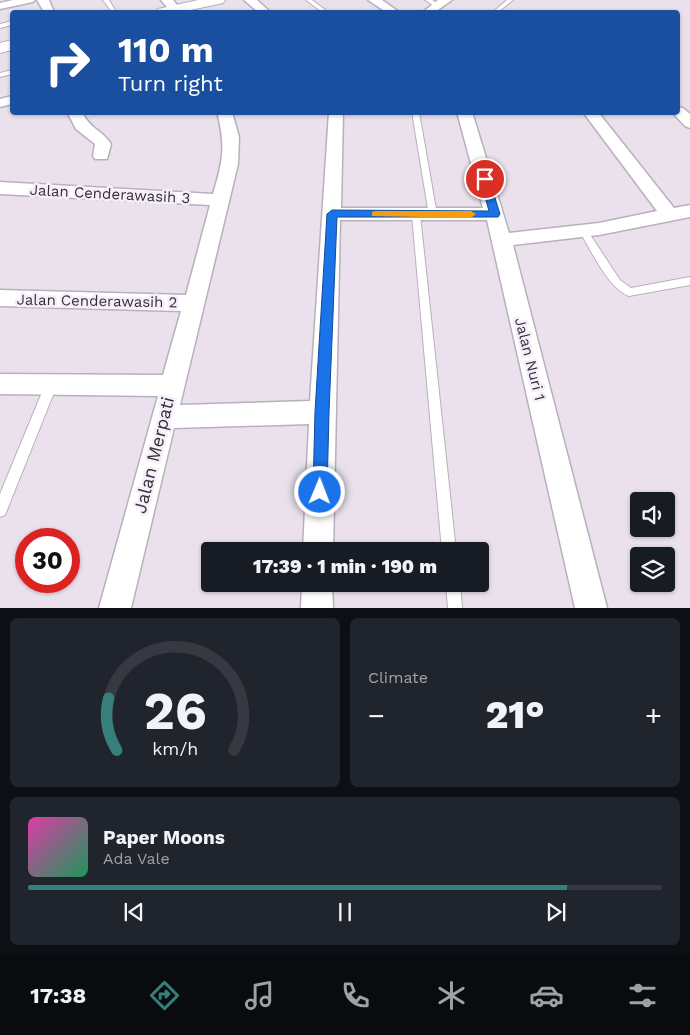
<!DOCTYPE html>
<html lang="en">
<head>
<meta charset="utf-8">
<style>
  :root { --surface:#171b24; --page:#20242c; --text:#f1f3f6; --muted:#9ea1a6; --line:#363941; --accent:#367f7b }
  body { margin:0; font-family:"Work Sans",sans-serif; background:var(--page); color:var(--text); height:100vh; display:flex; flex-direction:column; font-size:19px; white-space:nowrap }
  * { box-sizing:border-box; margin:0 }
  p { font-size:16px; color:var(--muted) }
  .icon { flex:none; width:28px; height:28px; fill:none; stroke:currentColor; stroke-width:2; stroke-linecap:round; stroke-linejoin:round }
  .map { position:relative; height:608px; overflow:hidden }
  .drawer { display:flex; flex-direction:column; gap:10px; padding:10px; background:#0d0f14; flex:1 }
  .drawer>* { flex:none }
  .banner { position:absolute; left:10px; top:10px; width:670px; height:105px; border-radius:5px; box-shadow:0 1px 4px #0004; background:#1a4fa0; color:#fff; overflow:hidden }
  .tools { position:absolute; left:630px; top:492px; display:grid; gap:10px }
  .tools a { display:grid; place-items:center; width:45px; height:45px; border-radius:5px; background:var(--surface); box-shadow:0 1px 4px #0004; font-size:25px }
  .speed { position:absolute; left:15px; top:528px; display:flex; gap:10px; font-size:25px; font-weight:700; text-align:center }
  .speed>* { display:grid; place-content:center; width:65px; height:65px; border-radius:50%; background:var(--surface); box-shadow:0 1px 4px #0004; line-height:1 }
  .speed .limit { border:8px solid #d22; background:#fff; color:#111 }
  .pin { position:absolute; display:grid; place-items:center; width:42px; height:42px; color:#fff; margin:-21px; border:2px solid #fff; border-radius:50%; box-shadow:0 1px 5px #0007 }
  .me { position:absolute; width:55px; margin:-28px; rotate:1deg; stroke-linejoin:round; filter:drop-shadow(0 0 4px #0008) }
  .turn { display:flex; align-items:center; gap:18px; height:105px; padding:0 25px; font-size:22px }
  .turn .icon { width:65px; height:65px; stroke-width:2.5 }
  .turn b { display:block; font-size:35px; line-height:42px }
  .big { font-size:38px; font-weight:800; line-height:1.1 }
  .drawer .widget { flex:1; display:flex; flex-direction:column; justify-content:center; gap:8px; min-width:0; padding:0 18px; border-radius:8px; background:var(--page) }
  .drawer .dial { align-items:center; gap:0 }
  .dial svg { height:130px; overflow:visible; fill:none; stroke:var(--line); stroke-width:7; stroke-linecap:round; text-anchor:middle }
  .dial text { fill:var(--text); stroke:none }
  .song { display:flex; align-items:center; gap:15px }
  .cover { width:60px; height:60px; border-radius:8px; background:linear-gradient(135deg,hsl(320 70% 55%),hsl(150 70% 35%)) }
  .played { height:5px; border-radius:2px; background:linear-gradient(90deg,var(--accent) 85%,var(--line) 85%) }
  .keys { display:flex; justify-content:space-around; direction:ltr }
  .heat { display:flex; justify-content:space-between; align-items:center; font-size:28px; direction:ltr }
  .drawer .tiles { flex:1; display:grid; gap:10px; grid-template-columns:1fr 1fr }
  .widget:last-child { grid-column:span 2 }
  .trip { position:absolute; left:201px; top:542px; width:288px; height:50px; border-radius:5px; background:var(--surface); box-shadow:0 1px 4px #0004; font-weight:800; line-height:50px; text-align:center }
  .dock { display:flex; height:80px; justify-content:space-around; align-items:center; background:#090b0e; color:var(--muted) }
  .dock .icon { width:35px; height:35px }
  .dock .active { color:var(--accent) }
  .dock b { font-size:22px; color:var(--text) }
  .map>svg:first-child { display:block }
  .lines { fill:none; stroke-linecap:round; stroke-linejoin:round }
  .lane-casing { stroke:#b8b0bb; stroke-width:2 }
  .street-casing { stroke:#b8b0bb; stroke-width:3 }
  .secondary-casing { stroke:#b8b0bb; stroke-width:2 }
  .lane { fill:#fff; fill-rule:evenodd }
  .street { fill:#fff; fill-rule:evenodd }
  .secondary { fill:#fff; fill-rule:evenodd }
  .route { fill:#1a73e8; stroke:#114b97 }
  .slow { fill:#f59e0b }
  .labels { text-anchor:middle; stroke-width:5; stroke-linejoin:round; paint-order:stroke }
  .street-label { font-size:15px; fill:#343136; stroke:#f7eefb }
  .near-street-label { font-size:18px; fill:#343136; stroke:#f7eefb }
</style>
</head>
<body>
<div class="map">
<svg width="690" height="608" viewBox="0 0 690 608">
  <rect width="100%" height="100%" fill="#eae1ed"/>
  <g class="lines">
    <defs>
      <g id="lane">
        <path d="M103,0H109L116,12H112Z"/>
        <path d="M306,0H312L328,12H322Z"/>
        <path d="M425,0H432L441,6L436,7Z"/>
        <path d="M507,0H513L498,12H493Z"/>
        <path d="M12,21V25L0,28V24Z"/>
        <path d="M12,70V74L0,77V73Z"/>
        <path d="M412,112H419L437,215L433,218L429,215Z"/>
        <path d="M416,212L420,215L456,551H442L412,215Z"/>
        <path d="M584,229L587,230L620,280L631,288L690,277V285L629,296C609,289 592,252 581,234L580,232Z"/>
        <path d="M51,380L55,382L57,385L5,515L0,517V494L45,385L47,382Z"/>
        <path d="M446,584H460L462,608H448Z"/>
      </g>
      <g id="street">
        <path d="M13,0H35L33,2L0,9V3Z"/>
        <path d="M37,0H49L54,12H44Z"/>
        <path d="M161,0H173L181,10L179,12H171Z"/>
        <path d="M244,0H257L270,12H258Z"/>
        <path d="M368,0H382L399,12H386Z"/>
        <path d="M438,0H452L435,12H423Z"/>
        <path d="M12,96V104L0,107V99Z"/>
        <path d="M678,107L683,108L690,114V128L685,126L672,112H678Z"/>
        <path d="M67,112H82C90,129 102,130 111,144L107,159H95L93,156L95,144L76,129Z"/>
        <path d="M217,112H232L239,137L238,164L180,405L310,401L329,112H343L341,208H483L457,112H472L509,233L599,223L657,211L583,112H598L674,208L690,205V217L599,235L513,245L607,608H575L487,220H340L333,551H303L309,424L174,428L131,608H99L158,396L0,394V374L163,375L181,311L0,306V290L186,295L210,205L0,194V182L213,194C223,160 226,147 217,112Z"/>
        <path d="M302,584H332L333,608H301Z"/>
      </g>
      <g id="secondary">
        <path d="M198,0H225L223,3L181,12H156L158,9Z"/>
        <path d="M12,40V50L0,53V43Z"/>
      </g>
    </defs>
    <!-- lane casing -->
    <use href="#lane" class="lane-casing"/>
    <!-- street casing -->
    <use href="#street" class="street-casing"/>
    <!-- secondary casing -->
    <use href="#secondary" class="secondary-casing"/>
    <!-- lane -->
    <use href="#lane" class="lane"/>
    <!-- street -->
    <use href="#street" class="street"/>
    <!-- secondary -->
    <use href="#secondary" class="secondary"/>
  </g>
  <!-- route -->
  <path class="route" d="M485,176L489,179L500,214L498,217H337L329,412L327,492L325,497L320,499L315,497L313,492L315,412L327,214L332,210L489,211L480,179Z"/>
  <!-- slow -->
  <path class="slow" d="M376,211H471L476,214L471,218L372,216V212Z"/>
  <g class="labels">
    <!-- street labels -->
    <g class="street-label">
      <text transform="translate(110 194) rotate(3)" y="5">Jalan Cenderawasih 3</text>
      <text transform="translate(97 301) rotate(1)" y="5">Jalan Cenderawasih 2</text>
      <text transform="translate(530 359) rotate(76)" y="5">Jalan Nuri 1</text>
    </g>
    <!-- near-street labels -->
    <g class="near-street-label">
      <text transform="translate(154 455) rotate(-76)" y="6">Jalan Merpati</text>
    </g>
  </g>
</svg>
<div class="tools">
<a><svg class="icon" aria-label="sound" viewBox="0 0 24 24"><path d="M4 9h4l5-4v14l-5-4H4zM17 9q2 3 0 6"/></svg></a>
<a><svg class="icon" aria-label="layers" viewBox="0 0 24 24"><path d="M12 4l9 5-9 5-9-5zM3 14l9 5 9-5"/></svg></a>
</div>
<div class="speed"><div class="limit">30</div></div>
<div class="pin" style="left:485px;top:179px;background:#d93025"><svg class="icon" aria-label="arrive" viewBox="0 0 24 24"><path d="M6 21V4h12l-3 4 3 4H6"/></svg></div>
<svg class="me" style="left:320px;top:492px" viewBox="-20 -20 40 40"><circle r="17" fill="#1a73e8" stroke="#fff" stroke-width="3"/><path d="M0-11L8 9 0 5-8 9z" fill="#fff"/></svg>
<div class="trip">17:39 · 1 min · 190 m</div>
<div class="banner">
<div class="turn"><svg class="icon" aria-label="right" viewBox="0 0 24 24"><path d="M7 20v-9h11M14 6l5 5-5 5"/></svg><div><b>110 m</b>Turn right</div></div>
</div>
</div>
<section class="drawer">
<div class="tiles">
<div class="widget dial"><svg viewBox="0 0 100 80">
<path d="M14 69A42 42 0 1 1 86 69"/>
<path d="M14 69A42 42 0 0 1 9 37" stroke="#367f7b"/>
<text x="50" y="56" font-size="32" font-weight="700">26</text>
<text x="50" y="72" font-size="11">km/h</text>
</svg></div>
<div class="widget"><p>Climate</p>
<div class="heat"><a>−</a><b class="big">21°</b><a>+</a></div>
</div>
<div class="widget">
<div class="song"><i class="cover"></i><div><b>Paper Moons</b><p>Ada Vale</p></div></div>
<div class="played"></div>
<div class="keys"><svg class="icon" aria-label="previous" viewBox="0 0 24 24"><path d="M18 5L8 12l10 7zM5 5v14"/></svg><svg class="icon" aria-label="pause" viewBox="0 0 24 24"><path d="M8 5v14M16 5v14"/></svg><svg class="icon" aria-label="next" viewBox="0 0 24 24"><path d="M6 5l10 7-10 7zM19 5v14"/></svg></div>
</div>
</div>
</section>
<nav class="dock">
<b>17:38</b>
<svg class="icon active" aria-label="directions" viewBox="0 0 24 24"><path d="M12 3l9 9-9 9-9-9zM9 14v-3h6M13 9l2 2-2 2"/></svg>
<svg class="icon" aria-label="music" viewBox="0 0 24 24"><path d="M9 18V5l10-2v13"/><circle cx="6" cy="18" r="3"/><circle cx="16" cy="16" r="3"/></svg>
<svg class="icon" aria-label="phone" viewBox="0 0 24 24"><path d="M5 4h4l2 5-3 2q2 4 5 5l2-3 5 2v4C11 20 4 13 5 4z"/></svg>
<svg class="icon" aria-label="climate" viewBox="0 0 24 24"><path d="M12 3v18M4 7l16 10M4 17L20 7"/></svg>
<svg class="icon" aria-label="car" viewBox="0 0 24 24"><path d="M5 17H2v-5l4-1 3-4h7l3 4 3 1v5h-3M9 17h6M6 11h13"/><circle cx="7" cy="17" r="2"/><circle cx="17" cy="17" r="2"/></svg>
<svg class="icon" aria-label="filters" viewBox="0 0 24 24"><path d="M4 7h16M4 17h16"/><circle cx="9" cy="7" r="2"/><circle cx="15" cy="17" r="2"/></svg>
</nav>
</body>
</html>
